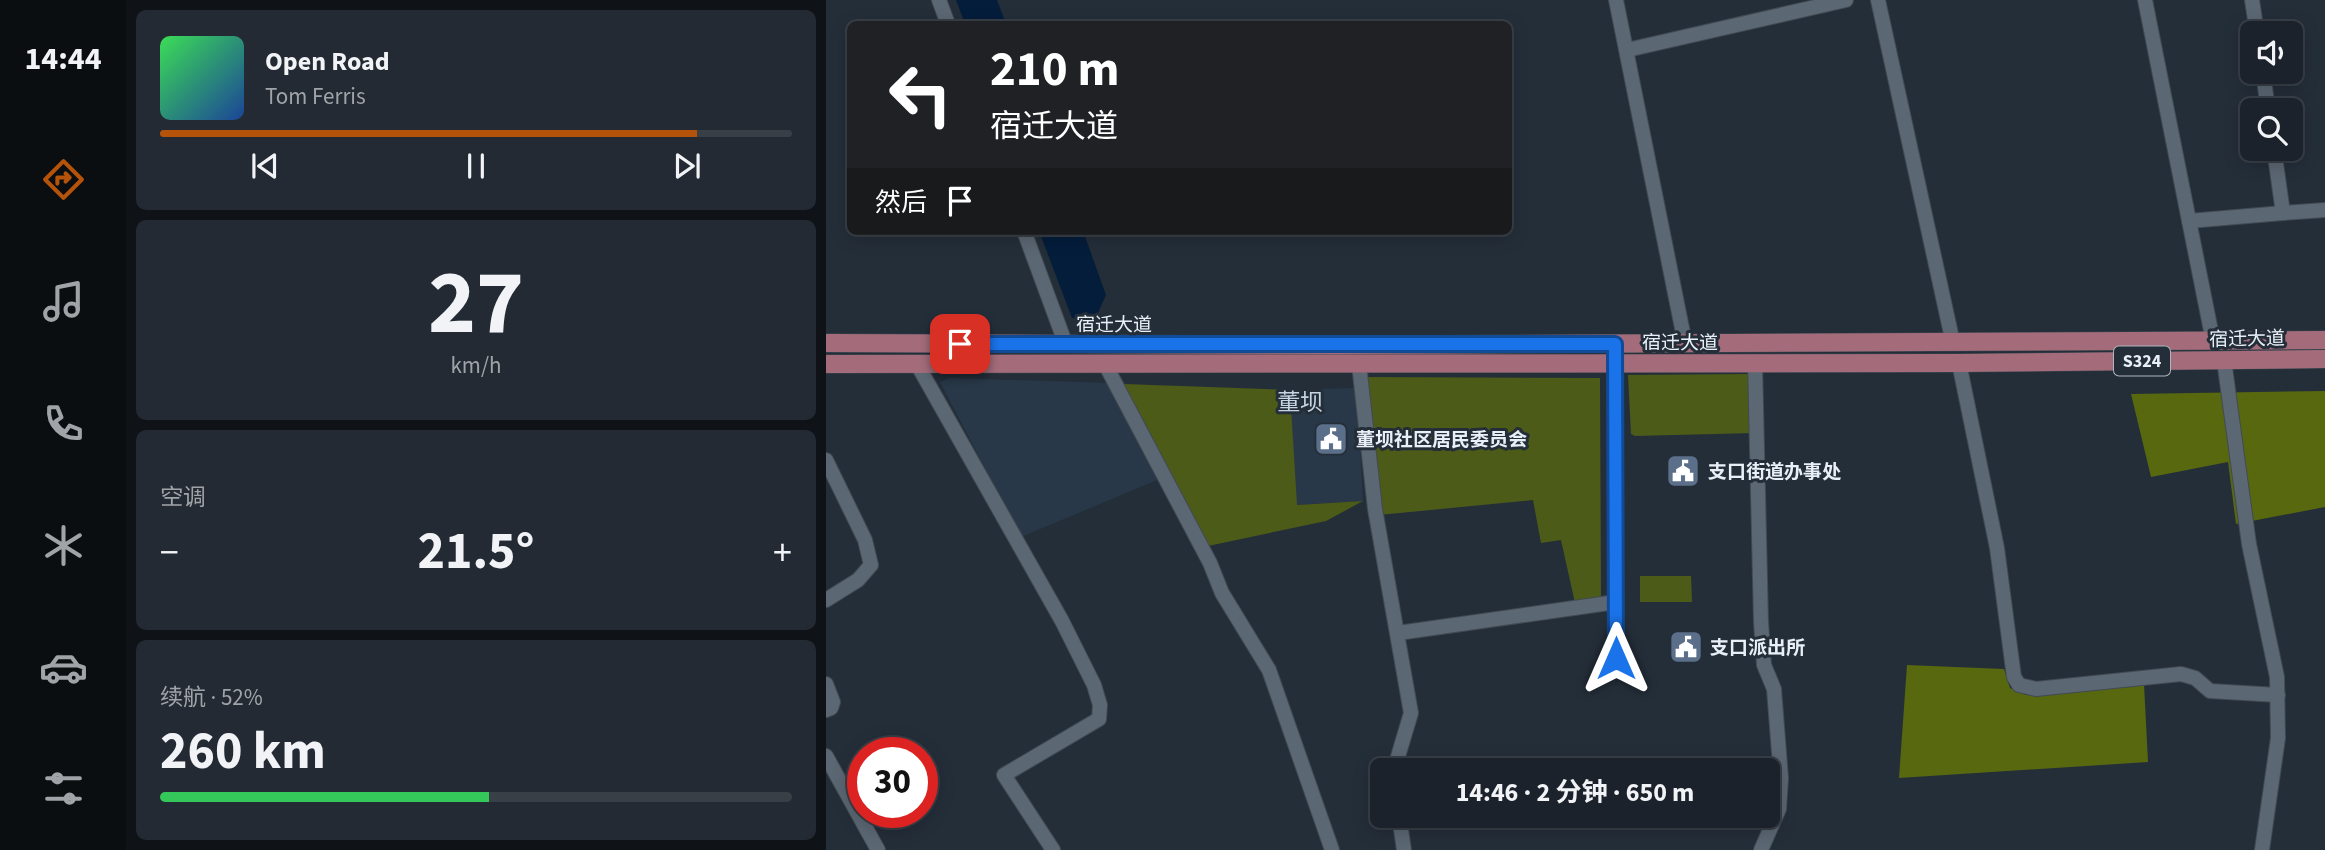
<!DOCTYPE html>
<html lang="zh">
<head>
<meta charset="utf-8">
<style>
  :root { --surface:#1b222b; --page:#242a33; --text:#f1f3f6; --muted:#a0a4a9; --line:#393f47; --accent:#b45309 }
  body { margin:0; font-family:"Source Sans 3","Noto Sans SC",sans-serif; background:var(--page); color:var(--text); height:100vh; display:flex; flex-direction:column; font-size:26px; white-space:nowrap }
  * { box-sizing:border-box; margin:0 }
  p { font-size:23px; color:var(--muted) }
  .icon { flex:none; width:38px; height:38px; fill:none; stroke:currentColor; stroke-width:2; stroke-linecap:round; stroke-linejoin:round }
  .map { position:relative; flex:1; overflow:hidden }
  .details { display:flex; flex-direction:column; gap:10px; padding:10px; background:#0f1318; width:700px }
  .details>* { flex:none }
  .banner { position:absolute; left:21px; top:21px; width:665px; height:214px; border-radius:10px; box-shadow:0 4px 18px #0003,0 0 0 2px var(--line); background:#202124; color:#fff; overflow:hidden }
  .buttons { position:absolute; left:1414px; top:21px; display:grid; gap:14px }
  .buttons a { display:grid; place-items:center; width:63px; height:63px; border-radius:10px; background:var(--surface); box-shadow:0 4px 18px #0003,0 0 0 2px var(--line); font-size:35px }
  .speed { position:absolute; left:21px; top:737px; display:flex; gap:14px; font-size:35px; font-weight:700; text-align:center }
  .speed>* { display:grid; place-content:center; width:91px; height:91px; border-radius:50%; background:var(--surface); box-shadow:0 4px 18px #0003,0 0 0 2px var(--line); line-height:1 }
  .speed .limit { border:10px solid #d22; background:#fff; color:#111 }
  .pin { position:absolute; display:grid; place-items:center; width:60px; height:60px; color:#fff; margin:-30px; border-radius:14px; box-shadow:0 4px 10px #0006 }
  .me { position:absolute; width:77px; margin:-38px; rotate:0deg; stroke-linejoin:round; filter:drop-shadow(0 0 5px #0008) }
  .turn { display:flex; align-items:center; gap:24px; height:147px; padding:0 28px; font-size:32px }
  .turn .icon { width:91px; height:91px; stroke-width:2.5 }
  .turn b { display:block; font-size:49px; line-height:60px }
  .then { display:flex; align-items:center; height:66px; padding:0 28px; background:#0003; gap:14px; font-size:26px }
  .big { font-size:52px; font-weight:700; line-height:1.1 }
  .details .card { flex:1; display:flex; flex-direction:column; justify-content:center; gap:10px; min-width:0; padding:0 24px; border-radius:10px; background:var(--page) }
  .details .dial { align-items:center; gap:0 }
  .dial b { font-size:91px; line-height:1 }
  .song { display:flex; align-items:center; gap:21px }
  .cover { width:84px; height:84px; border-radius:10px; background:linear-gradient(135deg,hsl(130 70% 55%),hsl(220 70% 35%)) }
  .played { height:7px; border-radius:4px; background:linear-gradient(90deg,var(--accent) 85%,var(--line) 85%) }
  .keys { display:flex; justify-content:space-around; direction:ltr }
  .heat { display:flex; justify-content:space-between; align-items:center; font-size:38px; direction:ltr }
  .charge { height:10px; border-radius:5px; background:linear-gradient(90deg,#34c759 52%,var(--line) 0) }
  .trip { position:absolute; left:544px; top:758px; width:410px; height:70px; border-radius:10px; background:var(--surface); box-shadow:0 4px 18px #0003,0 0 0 2px var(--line); font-weight:700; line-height:70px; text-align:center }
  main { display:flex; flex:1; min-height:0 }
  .dock { display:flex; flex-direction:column; width:126px; justify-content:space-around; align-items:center; background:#0b0e11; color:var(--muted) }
  .dock .icon { width:49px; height:49px }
  .dock .current { color:var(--accent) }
  .dock b { font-size:32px; color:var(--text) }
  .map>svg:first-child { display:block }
  .built { fill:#283848 }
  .green { fill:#4d5b18 }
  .forest { fill:#57680f }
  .water { fill:#041d3b }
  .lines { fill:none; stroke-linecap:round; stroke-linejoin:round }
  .minor-casing { stroke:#424a53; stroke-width:16 }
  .major-casing { stroke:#424a53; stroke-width:19 }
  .minor { stroke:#5b6773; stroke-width:14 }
  .major { stroke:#a46c7a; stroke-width:18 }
  .route-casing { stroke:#114b97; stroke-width:18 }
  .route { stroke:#1a73e8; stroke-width:12 }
  .labels { text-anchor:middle; stroke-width:6; stroke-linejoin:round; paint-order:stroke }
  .shield { fill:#242e39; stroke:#adb5bd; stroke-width:2 }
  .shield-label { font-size:18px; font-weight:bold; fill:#e8eff6 }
  .street-label { font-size:19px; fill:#e8eff6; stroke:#242e39 }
  .poi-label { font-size:19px; font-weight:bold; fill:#e8eff6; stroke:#242e39; text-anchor:start }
  .quarter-label { font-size:23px; fill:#c7d4e3; stroke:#242e39 }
</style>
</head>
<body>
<main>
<nav class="dock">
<b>14:44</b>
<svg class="icon current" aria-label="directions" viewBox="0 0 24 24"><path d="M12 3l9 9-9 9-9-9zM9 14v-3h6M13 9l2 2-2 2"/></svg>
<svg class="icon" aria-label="music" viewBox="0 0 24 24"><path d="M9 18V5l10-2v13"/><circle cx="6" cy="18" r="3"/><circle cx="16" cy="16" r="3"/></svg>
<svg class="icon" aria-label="phone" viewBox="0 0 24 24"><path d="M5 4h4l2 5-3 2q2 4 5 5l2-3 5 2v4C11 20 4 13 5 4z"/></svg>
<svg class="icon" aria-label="climate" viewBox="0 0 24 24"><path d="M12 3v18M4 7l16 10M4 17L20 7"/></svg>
<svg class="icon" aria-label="car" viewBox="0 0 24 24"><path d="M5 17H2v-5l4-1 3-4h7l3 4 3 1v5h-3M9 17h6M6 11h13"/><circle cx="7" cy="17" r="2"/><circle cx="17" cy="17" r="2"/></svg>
<svg class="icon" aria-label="filters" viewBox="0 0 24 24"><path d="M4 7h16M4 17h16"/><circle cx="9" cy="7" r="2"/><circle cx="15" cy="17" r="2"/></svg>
</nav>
<section class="details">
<div class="card">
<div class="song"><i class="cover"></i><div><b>Open Road</b><p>Tom Ferris</p></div></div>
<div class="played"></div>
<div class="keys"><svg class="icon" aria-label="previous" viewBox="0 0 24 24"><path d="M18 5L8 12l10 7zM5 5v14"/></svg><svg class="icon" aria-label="pause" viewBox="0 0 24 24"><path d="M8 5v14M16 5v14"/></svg><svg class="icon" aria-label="next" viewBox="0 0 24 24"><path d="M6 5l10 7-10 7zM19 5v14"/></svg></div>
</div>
<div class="card dial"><b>27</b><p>km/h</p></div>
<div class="card"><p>空调</p>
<div class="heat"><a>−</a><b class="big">21.5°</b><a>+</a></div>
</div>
<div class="card"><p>续航 · 52%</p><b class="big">260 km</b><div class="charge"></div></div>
</section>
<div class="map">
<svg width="1499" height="850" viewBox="0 0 1499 850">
  <rect width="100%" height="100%" fill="#242e39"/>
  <!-- built -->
  <g class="built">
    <path d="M123,378L281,383L331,480L195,537L114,382Z"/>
    <path d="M531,388L537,501L470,505L464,390Z"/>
  </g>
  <!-- green -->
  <g class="green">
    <path d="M926,374L929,433L809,436L805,434L802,375Z"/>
    <path d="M538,377L774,378L775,599L749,603L735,540L715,543L707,500L553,515Z"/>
    <path d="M298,384L464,390L471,505L537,501L500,521L382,546Z"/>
    <path d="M814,576H865L866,602H814Z"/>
  </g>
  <!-- forest -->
  <g class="forest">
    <path d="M1499,391V507L1410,524L1402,462L1325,477L1305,394Z"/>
    <path d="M1081,665L1178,669L1184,688L1200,695L1318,684L1322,762L1073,778Z"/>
  </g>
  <!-- water -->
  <g class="water">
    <path d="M130,0H171L180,24H139Z"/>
    <path d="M213,231H257L280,295L271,315L255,319L246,318Z"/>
  </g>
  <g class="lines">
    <defs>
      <g id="minor">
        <path d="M113,0L122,24"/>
        <path d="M790,0L859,343"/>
        <path d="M1052,0L1127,343"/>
        <path d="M1319,0L1387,341"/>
        <path d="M1426,0L1431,33"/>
        <path d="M801,50L1020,0"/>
        <path d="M1437,72L1442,110"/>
        <path d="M1457,213L1499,210"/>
        <path d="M1363,221L1457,213L1448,149"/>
        <path d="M198,231L240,345"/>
        <path d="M789,353L790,658"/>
        <path d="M1398,360L1423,544L1451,677L1452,738L1436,850"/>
        <path d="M929,363L935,622L938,665L948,689L955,778L953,809L935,850"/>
        <path d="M1133,363L1171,548L1188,677L1193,685L1210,689L1355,674L1369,678L1384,691L1452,695"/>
        <path d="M91,364L236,621L268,685L274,705L273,719L178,775L227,850"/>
        <path d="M279,364L384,563L396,593L443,670L506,850"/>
        <path d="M533,364L549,509L585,713L568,770"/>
        <path d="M0,460L39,540L45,565L32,580L0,600"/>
        <path d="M572,633L790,602"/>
        <path d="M0,684L7,702L5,708L0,710"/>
        <path d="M0,756L52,850"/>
        <path d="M573,816L578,850"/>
      </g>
      <g id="major">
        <path d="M0,343L511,345L1499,340"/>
        <path d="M0,364L1133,363L1499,359"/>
      </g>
    </defs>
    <!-- minor casing -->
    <use href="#minor" class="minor-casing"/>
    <!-- major casing -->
    <use href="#major" class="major-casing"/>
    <!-- minor -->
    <use href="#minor" class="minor"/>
    <!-- major -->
    <use href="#major" class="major"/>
  </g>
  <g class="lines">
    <defs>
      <path id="route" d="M134,344H789L790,658"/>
    </defs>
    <!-- route casing -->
    <use href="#route" class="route-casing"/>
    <!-- route -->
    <use href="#route" class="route"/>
  </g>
  <!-- icons -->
  <defs>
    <symbol id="civic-square" viewBox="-11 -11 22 22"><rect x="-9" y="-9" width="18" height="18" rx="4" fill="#5c6f8a" stroke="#242e39"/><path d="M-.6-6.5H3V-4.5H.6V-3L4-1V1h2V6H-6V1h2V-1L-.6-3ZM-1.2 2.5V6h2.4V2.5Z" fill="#fff"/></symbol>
  </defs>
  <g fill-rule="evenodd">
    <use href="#civic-square" x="486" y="420" width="38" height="38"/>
    <use href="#civic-square" x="838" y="452" width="38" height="38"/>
    <use href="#civic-square" x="841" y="628" width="38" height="38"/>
  </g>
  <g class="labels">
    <!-- shield labels -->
    <rect class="shield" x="1288" y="346.5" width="56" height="29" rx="5"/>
    <g class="shield-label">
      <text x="1316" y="367">S324</text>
    </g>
    <!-- street labels -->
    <g class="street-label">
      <text x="288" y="331">宿迁大道</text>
      <text transform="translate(1421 338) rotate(-1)" y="7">宿迁大道</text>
      <text x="854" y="349">宿迁大道</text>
    </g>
    <!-- poi labels -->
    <g class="poi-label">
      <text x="530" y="446">董坝社区居民委员会</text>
      <text x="882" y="478">支口街道办事处</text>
      <text x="884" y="654">支口派出所</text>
    </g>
    <!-- quarter labels -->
    <g class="quarter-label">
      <text x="474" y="410">董坝</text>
    </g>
  </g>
</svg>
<div class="buttons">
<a><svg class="icon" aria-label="sound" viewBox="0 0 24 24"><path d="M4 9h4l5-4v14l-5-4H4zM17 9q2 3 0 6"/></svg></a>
<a><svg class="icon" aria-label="search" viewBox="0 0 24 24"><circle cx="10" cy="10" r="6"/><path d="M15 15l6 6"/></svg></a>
</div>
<div class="speed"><div class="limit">30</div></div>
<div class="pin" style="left:134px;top:344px;background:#d93025"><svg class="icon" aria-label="arrive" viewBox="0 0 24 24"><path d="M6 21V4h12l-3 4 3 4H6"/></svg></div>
<svg class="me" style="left:790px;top:658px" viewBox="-20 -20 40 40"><path d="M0-17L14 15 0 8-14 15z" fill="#1a73e8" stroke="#fff" stroke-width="4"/></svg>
<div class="trip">14:46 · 2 分钟 · 650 m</div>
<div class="banner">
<div class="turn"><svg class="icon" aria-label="left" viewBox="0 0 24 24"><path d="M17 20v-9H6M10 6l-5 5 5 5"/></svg><div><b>210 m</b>宿迁大道</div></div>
<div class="then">然后<svg class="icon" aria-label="arrive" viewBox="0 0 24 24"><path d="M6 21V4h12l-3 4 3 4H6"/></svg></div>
</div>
</div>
</main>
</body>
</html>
